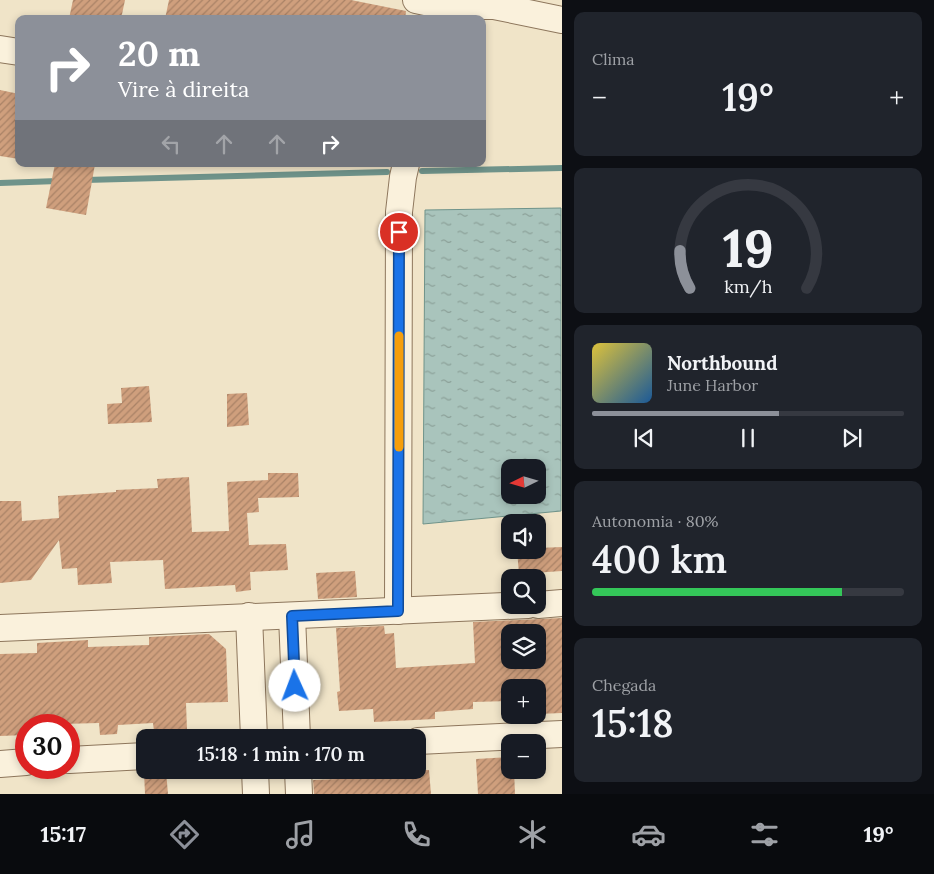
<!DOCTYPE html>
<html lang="pt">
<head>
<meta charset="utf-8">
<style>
  :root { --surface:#171b24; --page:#20242c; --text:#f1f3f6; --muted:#9ea1a6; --line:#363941; --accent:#8c9099 }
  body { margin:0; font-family:Lora,serif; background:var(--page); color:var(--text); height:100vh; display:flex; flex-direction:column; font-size:19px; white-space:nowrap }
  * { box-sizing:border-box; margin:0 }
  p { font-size:16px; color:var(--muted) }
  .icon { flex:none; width:28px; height:28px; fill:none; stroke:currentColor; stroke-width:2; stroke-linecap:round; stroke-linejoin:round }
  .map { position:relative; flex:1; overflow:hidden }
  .panel { display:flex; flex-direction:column; gap:12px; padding:12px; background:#0d0f14; width:372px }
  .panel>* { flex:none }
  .guide { position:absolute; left:15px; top:15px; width:471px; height:152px; border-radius:10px; box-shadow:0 2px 8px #0003; background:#8c9099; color:#fff; overflow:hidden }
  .needle { width:32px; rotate:265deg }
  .controls { position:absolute; left:501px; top:459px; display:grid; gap:10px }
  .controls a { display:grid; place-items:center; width:45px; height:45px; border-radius:10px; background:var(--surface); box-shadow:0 2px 8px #0003; font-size:25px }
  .speed { position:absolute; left:15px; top:714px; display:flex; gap:10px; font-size:25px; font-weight:700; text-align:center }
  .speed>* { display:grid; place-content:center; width:65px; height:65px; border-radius:50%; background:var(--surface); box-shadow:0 2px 8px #0003; line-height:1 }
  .speed .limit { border:8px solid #d22; background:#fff; color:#111 }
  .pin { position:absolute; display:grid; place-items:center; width:42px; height:42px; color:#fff; margin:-21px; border:2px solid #fff; border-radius:50%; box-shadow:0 1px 5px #0007 }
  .me { position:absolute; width:55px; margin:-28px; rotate:358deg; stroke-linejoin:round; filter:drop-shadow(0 0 4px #0008) }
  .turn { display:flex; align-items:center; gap:18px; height:105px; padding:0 20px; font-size:22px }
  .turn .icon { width:65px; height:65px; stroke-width:2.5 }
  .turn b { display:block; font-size:35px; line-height:42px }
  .lanes { display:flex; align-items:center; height:48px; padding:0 20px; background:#0003; justify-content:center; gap:25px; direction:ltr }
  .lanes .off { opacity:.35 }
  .big { font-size:38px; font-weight:600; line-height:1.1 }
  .panel .tile { flex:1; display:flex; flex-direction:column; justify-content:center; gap:8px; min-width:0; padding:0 18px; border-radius:10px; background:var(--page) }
  .panel .dial { align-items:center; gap:0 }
  .dial svg { height:130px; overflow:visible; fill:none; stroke:var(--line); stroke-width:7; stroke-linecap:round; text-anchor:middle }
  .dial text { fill:var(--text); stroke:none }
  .song { display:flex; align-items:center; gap:15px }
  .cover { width:60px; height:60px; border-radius:8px; background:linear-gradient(135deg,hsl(50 70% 55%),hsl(210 70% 35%)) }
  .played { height:5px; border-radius:2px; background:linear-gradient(90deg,var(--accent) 60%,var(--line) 60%) }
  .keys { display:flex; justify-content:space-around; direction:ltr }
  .heat { display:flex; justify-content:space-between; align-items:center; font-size:28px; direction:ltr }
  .charge { height:8px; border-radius:4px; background:linear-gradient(90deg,#34c759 80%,var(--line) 0) }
  .trip { position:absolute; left:136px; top:729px; width:290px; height:50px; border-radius:10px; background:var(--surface); box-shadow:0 2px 8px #0003; font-weight:600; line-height:50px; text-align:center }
  .menu { display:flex; height:80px; justify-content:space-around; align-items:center; background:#090b0e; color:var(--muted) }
  .menu .icon { width:35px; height:35px }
  .menu .current { color:var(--accent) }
  .menu b { font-size:22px; color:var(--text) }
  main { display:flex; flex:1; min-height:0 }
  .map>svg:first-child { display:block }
  .water { fill:url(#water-ripples); stroke:#6f938a; fill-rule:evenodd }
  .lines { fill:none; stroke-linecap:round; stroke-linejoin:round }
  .stream { stroke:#6f938a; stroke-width:6 }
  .building { fill:url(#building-hatch); fill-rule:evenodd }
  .minor-casing { stroke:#8d765c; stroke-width:28 }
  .minor { stroke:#faf1dc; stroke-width:26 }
  .route-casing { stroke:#114b97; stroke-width:12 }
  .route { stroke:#1a73e8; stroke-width:9 }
  .slow { stroke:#f59e0b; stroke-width:9 }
</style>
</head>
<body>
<main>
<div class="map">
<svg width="562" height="794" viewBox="0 0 562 794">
  <defs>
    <pattern id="water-ripples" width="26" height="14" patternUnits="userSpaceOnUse" patternTransform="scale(1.25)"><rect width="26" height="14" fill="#a9c4bc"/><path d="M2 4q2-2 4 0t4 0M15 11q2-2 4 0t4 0" fill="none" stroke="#8ba098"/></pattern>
    <pattern id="building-hatch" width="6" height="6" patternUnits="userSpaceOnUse" patternTransform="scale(1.25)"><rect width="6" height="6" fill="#cf9f7d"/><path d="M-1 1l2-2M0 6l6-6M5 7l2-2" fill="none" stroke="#a98266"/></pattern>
  </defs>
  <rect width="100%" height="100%" fill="#f0e4c8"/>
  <!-- water -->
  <path class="water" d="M561,208V511L423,524L425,210ZM510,468H538V495H510Z"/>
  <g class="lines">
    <!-- stream -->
    <g class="stream">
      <path d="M422,171L562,168"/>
      <path d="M85,180L387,172"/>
      <path d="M0,183L58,181"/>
    </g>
  </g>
  <!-- building -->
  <g class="building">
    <path d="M73,0H125L121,19H69Z"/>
    <path d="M169,0H351L406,11L405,19H165Z"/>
    <path d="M0,90L19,94V159L0,156Z"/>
    <path d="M55,164H95L86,215L46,208Z"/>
    <path d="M149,386L152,422L108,424L107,404L122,403L121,388Z"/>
    <path d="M247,393L249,425L227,427V394Z"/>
    <path d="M268,473H298L299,497L258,498L259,512L247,513L249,545L286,544L288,570L250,572L251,590L236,592L235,585L165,589L163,560L110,562L112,583L78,585L77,568L62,569L59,540L31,580L0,583V501H21L22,521L59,518L58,496L116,492V490L158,488L157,479L189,477L192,532L229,531L227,482L268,480Z"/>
    <path d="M562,547V571L519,574L517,550H538V548Z"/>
    <path d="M355,571L357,597L318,599L316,573Z"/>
    <path d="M562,618V713L538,714V688H510V705V701L473,702V709L435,712V719L374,722L373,709L339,711L337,692L340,691L336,628L384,626L385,634L394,633L396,668L475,663L473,622ZM510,632H538V660H510Z"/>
    <path d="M209,634L226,649L228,702L186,703L187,730L154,731L153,723L118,725L117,734L100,735L99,723L26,725V735L0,736V654L37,653V643L88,640V647L149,645V637Z"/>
    <path d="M510,757V770H514L515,794H478L476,759Z"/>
    <path d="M361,770H429L431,794H314L313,780L361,778Z"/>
    <path d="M166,771L168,794H145L144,772Z"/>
  </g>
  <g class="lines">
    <defs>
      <g id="minor">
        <path d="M416,0L444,6H494L562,20"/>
        <path d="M0,49L19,52"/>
        <path d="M538,605L562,603"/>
        <path d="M398,611L399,212L403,177L406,164"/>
        <path d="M249,616L254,738"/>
        <path d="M292,616L297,738"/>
        <path d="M0,628L528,605"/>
        <path d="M418,741L562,734"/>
        <path d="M69,760L145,756"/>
        <path d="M0,764L26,762"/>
        <path d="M255,770L256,794"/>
        <path d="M298,770L299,794"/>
      </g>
    </defs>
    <!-- minor casing -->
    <use href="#minor" class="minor-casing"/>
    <!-- minor -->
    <use href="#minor" class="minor"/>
  </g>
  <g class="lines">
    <defs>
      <path id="route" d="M295,686L292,616L398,611L399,232"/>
    </defs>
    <!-- route casing -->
    <use href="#route" class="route-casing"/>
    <!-- route -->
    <use href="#route" class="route"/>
    <!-- slow -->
    <path class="slow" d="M399,447V336"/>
  </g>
</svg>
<div class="controls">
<a><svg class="needle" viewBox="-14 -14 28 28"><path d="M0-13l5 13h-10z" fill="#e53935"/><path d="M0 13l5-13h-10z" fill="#9ea1a6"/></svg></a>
<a><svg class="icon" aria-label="sound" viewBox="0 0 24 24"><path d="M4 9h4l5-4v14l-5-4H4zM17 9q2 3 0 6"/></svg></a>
<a><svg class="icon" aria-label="search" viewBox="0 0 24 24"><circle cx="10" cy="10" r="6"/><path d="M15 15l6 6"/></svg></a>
<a><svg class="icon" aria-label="layers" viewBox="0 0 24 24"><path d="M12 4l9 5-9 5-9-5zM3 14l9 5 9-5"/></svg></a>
<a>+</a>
<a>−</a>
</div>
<div class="speed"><div class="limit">30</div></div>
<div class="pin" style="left:399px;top:232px;background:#d93025"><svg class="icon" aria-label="arrive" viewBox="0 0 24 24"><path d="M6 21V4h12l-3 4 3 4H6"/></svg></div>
<svg class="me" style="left:295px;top:686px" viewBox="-20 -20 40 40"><circle r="19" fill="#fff"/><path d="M0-13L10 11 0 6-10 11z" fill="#1a73e8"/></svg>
<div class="trip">15:18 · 1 min · 170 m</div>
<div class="guide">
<div class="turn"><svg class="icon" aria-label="right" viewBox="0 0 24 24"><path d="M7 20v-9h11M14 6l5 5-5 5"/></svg><div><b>20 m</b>Vire à direita</div></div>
<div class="lanes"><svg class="icon off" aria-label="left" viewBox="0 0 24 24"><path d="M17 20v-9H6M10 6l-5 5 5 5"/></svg><svg class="icon off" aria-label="ahead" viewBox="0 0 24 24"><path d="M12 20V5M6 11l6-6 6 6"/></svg><svg class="icon off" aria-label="ahead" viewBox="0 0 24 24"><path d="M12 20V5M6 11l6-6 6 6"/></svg><svg class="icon" aria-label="right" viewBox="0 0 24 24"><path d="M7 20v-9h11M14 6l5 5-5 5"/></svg></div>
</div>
</div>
<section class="panel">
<div class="tile"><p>Clima</p>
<div class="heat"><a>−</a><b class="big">19°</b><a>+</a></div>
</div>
<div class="tile dial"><svg viewBox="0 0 100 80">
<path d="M14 69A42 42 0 1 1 86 69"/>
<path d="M14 69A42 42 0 0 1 8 46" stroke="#8c9099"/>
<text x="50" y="56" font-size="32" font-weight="700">19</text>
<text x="50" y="72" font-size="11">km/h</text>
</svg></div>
<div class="tile">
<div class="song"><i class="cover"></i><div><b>Northbound</b><p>June Harbor</p></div></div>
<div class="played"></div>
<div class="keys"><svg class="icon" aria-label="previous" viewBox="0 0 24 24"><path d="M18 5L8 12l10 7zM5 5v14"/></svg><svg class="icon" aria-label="pause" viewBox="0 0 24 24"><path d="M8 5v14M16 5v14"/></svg><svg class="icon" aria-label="next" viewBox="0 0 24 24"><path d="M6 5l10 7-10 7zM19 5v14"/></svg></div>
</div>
<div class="tile"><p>Autonomia · 80%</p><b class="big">400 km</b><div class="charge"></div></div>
<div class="tile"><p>Chegada</p><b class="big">15:18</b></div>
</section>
</main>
<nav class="menu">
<b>15:17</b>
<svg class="icon current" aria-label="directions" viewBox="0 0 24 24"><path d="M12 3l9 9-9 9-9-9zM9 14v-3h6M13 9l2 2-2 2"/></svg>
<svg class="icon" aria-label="music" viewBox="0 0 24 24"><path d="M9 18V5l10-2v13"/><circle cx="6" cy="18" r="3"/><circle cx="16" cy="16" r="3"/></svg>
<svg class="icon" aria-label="phone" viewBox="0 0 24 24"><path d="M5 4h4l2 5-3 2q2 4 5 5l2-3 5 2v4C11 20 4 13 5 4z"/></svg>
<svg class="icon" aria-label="climate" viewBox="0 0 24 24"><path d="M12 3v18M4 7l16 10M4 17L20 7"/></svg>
<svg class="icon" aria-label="car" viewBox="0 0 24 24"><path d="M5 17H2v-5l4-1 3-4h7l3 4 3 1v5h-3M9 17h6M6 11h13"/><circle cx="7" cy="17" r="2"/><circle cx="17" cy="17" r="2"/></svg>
<svg class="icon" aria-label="filters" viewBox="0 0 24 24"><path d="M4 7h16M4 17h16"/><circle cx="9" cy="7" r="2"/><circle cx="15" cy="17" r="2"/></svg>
<b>19°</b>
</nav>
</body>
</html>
